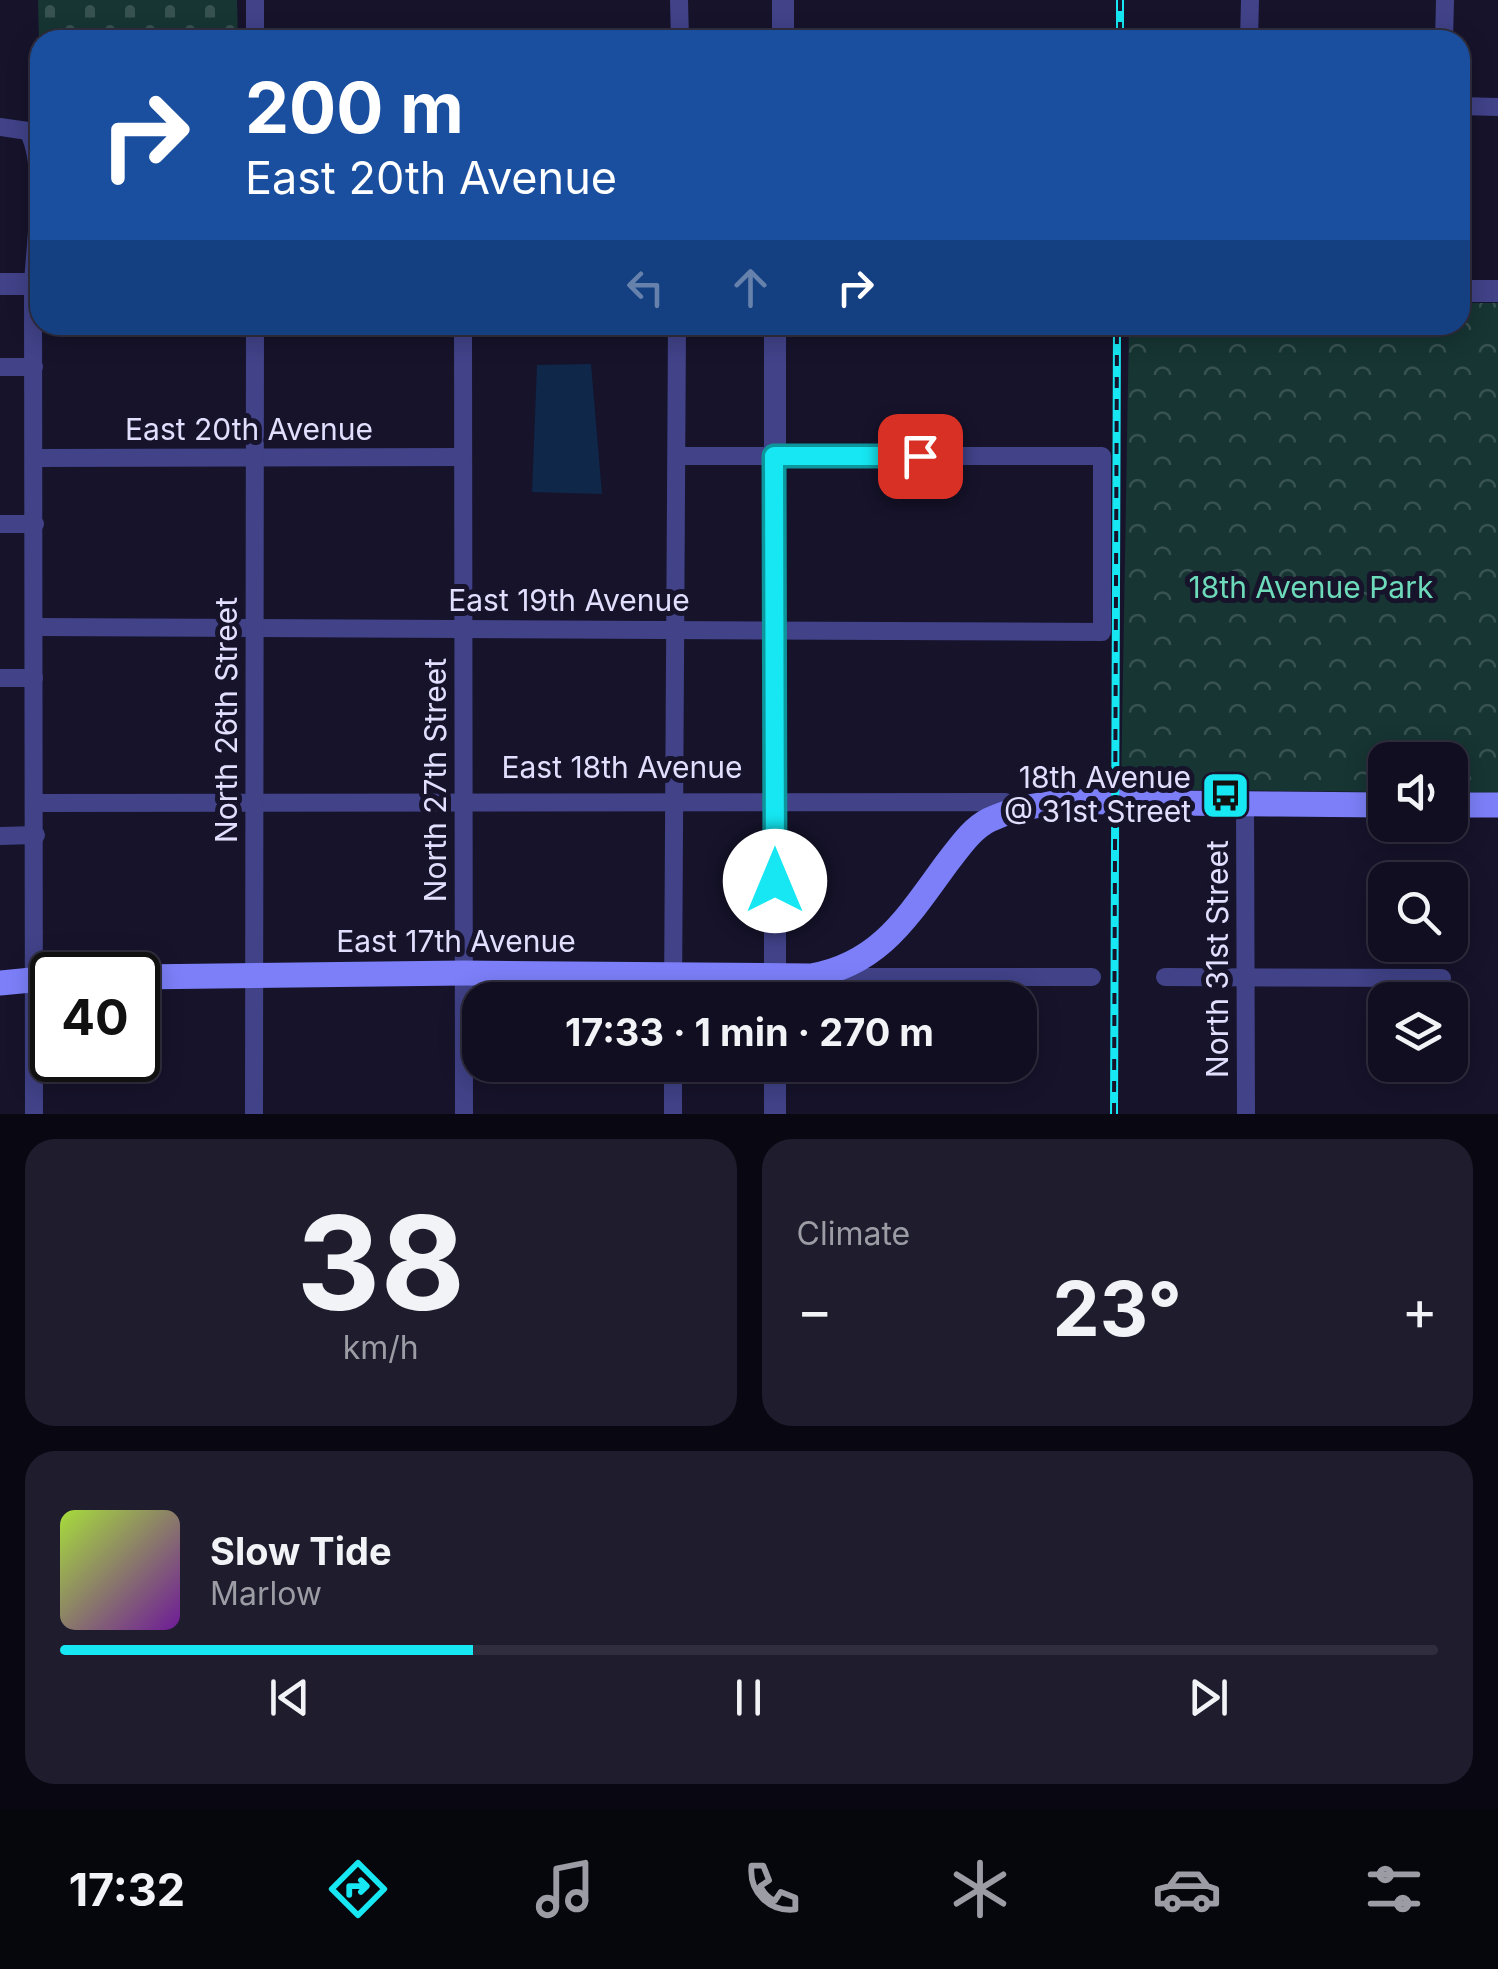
<!DOCTYPE html>
<html lang="en">
<head>
<meta charset="utf-8">
<style>
  :root { --surface:#100e20; --page:#1e1c2d; --text:#f1f3f6; --muted:#9c9ca5; --line:#302e3e; --accent:#16e7f2 }
  body { margin:0; font-family:Inter,sans-serif; background:var(--page); color:var(--text); height:100vh; display:flex; flex-direction:column; font-size:38px; white-space:nowrap }
  * { box-sizing:border-box; margin:0 }
  p { font-size:32px; color:var(--muted) }
  .icon { flex:none; width:55px; height:55px; fill:none; stroke:currentColor; stroke-width:2; stroke-linecap:round; stroke-linejoin:round }
  .map { position:relative; height:1114px; overflow:hidden }
  .drawer { display:flex; flex-direction:column; gap:25px; padding:25px; background:#090812; flex:1 }
  .drawer>* { flex:none }
  .top-card { position:absolute; left:30px; top:30px; width:1440px; height:305px; border-radius:30px; box-shadow:0 5px 25px #0003,0 0 0 2px var(--line); background:#1a4fa0; color:#fff; overflow:hidden }
  .controls { position:absolute; left:1368px; top:742px; display:grid; gap:20px }
  .controls a { display:grid; place-items:center; width:100px; height:100px; border-radius:20px; background:var(--surface); box-shadow:0 5px 25px #0003,0 0 0 2px var(--line); font-size:50px }
  .speed { position:absolute; left:30px; top:952px; display:flex; gap:20px; font-size:50px; font-weight:700; text-align:center }
  .speed>* { display:grid; place-content:center; width:130px; height:130px; border-radius:50%; background:var(--surface); box-shadow:0 5px 25px #0003,0 0 0 2px var(--line); line-height:1 }
  .speed .limit { border:5px solid #111; border-radius:15px; background:#fff; color:#111 }
  .pin { position:absolute; display:grid; place-items:center; width:85px; height:85px; color:#fff; margin:-42px; border-radius:20px; box-shadow:0 5px 15px #0006 }
  .me { position:absolute; width:110px; margin:-55px; rotate:0deg; stroke-linejoin:round; filter:drop-shadow(0 0 8px #0008) }
  .turn { display:flex; align-items:center; gap:35px; height:210px; padding:0 50px; font-size:45px }
  .turn .icon { width:130px; height:130px; stroke-width:2.5 }
  .turn b { display:block; font-size:70px; line-height:85px }
  .lanes { display:flex; align-items:center; height:95px; padding:0 50px; background:#0003; justify-content:center; gap:50px; direction:ltr }
  .lanes .off { opacity:.35 }
  .big { font-size:75px; font-weight:700; line-height:1.1 }
  .drawer .card { flex:1; display:flex; flex-direction:column; justify-content:center; gap:15px; min-width:0; padding:0 35px; border-radius:30px; background:var(--page) }
  .drawer .dial { align-items:center; gap:0 }
  .dial b { font-size:130px; line-height:1 }
  .song { display:flex; align-items:center; gap:30px }
  .cover { width:120px; height:120px; border-radius:15px; background:linear-gradient(135deg,hsl(80 70% 55%),hsl(280 70% 35%)) }
  .played { height:10px; border-radius:5px; background:linear-gradient(90deg,var(--accent) 30%,var(--line) 30%) }
  .keys { display:flex; justify-content:space-around; direction:ltr }
  .heat { display:flex; justify-content:space-between; align-items:center; font-size:55px; direction:ltr }
  .drawer .tiles { flex:1; display:grid; gap:25px; grid-template-columns:1fr 1fr }
  .card:last-child { grid-column:span 2 }
  .trip { position:absolute; left:462px; top:982px; width:575px; height:100px; border-radius:30px; background:var(--surface); box-shadow:0 5px 25px #0003,0 0 0 2px var(--line); font-weight:700; line-height:100px; text-align:center }
  .menu { display:flex; height:160px; justify-content:space-around; align-items:center; background:#06060d; color:var(--muted) }
  .menu .icon { width:70px; height:70px }
  .menu .selected { color:var(--accent) }
  .menu b { font-size:45px; color:var(--text) }
  .map>svg:first-child { display:block }
  .cemetery { fill:url(#cemetery-stones) }
  .park { fill:url(#park-crowns) }
  .water { fill:#0f2749 }
  .lines { fill:none; stroke-linecap:round; stroke-linejoin:round }
  .minor { stroke:#414288; stroke-width:18 }
  .tertiary { stroke:#414288; stroke-width:22 }
  .secondary { stroke:#7c7ff8; stroke-width:25 }
  .rail-casing { stroke:#16e7f2; stroke-width:8 }
  .rail { stroke:#16132b; stroke-width:4; stroke-dasharray:11; stroke-linecap:butt }
  .route-casing { stroke:#0e969d; stroke-width:25 }
  .route { stroke:#16e7f2; stroke-width:18 }
  .labels { text-anchor:middle; stroke-width:10; stroke-linejoin:round; paint-order:stroke }
  .street-label { font-size:30px; fill:#e1dffd; stroke:#16132b }
  .park-label { font-size:30px; fill:#6ddbba; stroke:#16132b }
  .poi-label { font-size:30px; fill:#e1dffd; stroke:#16132b; text-anchor:end }
</style>
</head>
<body>
<div class="map">
<svg width="1498" height="1114" viewBox="0 0 1498 1114">
  <defs>
    <pattern id="cemetery-stones" width="16" height="16" patternUnits="userSpaceOnUse" patternTransform="scale(2.5)"><rect width="16" height="16" fill="#163533"/><path d="M2 7V4a2 2 0 0 1 4 0v3zM10 15v-3a2 2 0 0 1 4 0v3z" fill="#385251"/></pattern>
    <pattern id="park-crowns" width="20" height="18" patternUnits="userSpaceOnUse" patternTransform="scale(2.5)"><rect width="20" height="18" fill="#163533"/><path d="M2 6a3 3 0 1 1 6 0M12 15a3 3 0 1 1 6 0" fill="none" stroke="#385251"/></pattern>
  </defs>
  <rect width="100%" height="100%" fill="#16132b"/>
  <!-- cemetery -->
  <path class="cemetery" d="M38,0H237L238,40H40V84Z"/>
  <!-- park -->
  <path class="park" d="M1460,303H1498V793L1450,792V760H1385V792L1121,789L1129,325H1460Z"/>
  <!-- water -->
  <path class="water" d="M591,364L602,494L532,492L537,365Z"/>
  <g class="lines">
    <!-- minor -->
    <g class="minor">
      <path d="M255,0V40"/>
      <path d="M679,0L680,40"/>
      <path d="M1249,40L1250,0"/>
      <path d="M1444,40L1445,0"/>
      <path d="M1460,106L1498,107"/>
      <path d="M0,127L28,131C47,165 35,245 33,284L34,1114"/>
      <path d="M463,325L464,1114"/>
      <path d="M0,367H34"/>
      <path d="M35,458L463,457"/>
      <path d="M0,524H35"/>
      <path d="M37,627L1102,632V456H677"/>
      <path d="M0,678H34"/>
      <path d="M36,803L1005,802L1020,809"/>
      <path d="M1245,804L1246,1114"/>
      <path d="M0,836L36,835"/>
      <path d="M833,972L855,977H1092"/>
      <path d="M1165,977L1442,978"/>
      <path d="M673,1000L677,325"/>
      <path d="M673,1065V1114"/>
      <path d="M254,1114L255,325"/>
    </g>
    <!-- tertiary -->
    <g class="tertiary">
      <path d="M783,40V0"/>
      <path d="M0,284H40"/>
      <path d="M1460,291H1498"/>
      <path d="M775,325V1000"/>
      <path d="M775,1065V1114"/>
    </g>
    <!-- secondary -->
    <g class="secondary">
      <path d="M1450,805H1498"/>
      <path d="M138,977L464,973L811,976C880,964 908,916 947,863C959,848 971,829 989,820C1043,794 1113,803 1171,803C1242,804 1314,804 1385,805"/>
      <path d="M0,983L52,978"/>
    </g>
    <defs>
      <g id="rail">
        <path d="M1120,0V40"/>
        <path d="M1114,1114L1117,325"/>
      </g>
    </defs>
    <!-- rail casing -->
    <use href="#rail" class="rail-casing"/>
    <!-- rail -->
    <use href="#rail" class="rail"/>
  </g>
  <g class="lines">
    <defs>
      <path id="route" d="M775,881L774,456H920"/>
    </defs>
    <!-- route casing -->
    <use href="#route" class="route-casing"/>
    <!-- route -->
    <use href="#route" class="route"/>
  </g>
  <!-- icons -->
  <defs>
    <symbol id="bus-square" viewBox="-11 -11 22 22"><rect x="-9" y="-9" width="18" height="18" rx="4" fill="#16e7f2" stroke="#16132b"/><path d="M-5-6H5V4H4V6H2V4H-2V6H-4V4H-5ZM-3.5-4V0h7V-4ZM-3.5 1.2v1.5H-2V1.2ZM2 1.2v1.5H3.5V1.2Z" fill="#111"/></symbol>
  </defs>
  <g fill-rule="evenodd">
    <use href="#bus-square" x="1198" y="768" width="55" height="55"/>
  </g>
  <g class="labels">
    <!-- street labels -->
    <g class="street-label">
      <text x="249" y="440">East 20th Avenue</text>
      <text x="569" y="611">East 19th Avenue</text>
      <text transform="translate(227 720) rotate(-90)" y="10">North 26th Street</text>
      <text x="622" y="778">East 18th Avenue</text>
      <text transform="translate(436 780) rotate(-90)" y="10">North 27th Street</text>
      <text x="456" y="952">East 17th Avenue</text>
      <text transform="translate(1218 959) rotate(-90)" y="10">North 31st Street</text>
    </g>
    <!-- park labels -->
    <g class="park-label">
      <text x="1311" y="598">18th Avenue Park</text>
    </g>
    <!-- poi labels -->
    <g class="poi-label">
      <text x="1191" y="788">18th Avenue<tspan x="1191" dy="34">@ 31st Street</tspan></text>
    </g>
  </g>
</svg>
<div class="controls">
<a><svg class="icon" aria-label="sound" viewBox="0 0 24 24"><path d="M4 9h4l5-4v14l-5-4H4zM17 9q2 3 0 6"/></svg></a>
<a><svg class="icon" aria-label="search" viewBox="0 0 24 24"><circle cx="10" cy="10" r="6"/><path d="M15 15l6 6"/></svg></a>
<a><svg class="icon" aria-label="layers" viewBox="0 0 24 24"><path d="M12 4l9 5-9 5-9-5zM3 14l9 5 9-5"/></svg></a>
</div>
<div class="speed"><div class="limit">40</div></div>
<div class="pin" style="left:920px;top:456px;background:#d93025"><svg class="icon" aria-label="arrive" viewBox="0 0 24 24"><path d="M6 21V4h12l-3 4 3 4H6"/></svg></div>
<svg class="me" style="left:775px;top:881px" viewBox="-20 -20 40 40"><circle r="19" fill="#fff"/><path d="M0-13L10 11 0 6-10 11z" fill="#16e7f2"/></svg>
<div class="trip">17:33 · 1 min · 270 m</div>
<div class="top-card">
<div class="turn"><svg class="icon" aria-label="right" viewBox="0 0 24 24"><path d="M7 20v-9h11M14 6l5 5-5 5"/></svg><div><b>200 m</b>East 20th Avenue</div></div>
<div class="lanes"><svg class="icon off" aria-label="left" viewBox="0 0 24 24"><path d="M17 20v-9H6M10 6l-5 5 5 5"/></svg><svg class="icon off" aria-label="ahead" viewBox="0 0 24 24"><path d="M12 20V5M6 11l6-6 6 6"/></svg><svg class="icon" aria-label="right" viewBox="0 0 24 24"><path d="M7 20v-9h11M14 6l5 5-5 5"/></svg></div>
</div>
</div>
<section class="drawer">
<div class="tiles">
<div class="card dial"><b>38</b><p>km/h</p></div>
<div class="card"><p>Climate</p>
<div class="heat"><a>−</a><b class="big">23°</b><a>+</a></div>
</div>
<div class="card">
<div class="song"><i class="cover"></i><div><b>Slow Tide</b><p>Marlow</p></div></div>
<div class="played"></div>
<div class="keys"><svg class="icon" aria-label="previous" viewBox="0 0 24 24"><path d="M18 5L8 12l10 7zM5 5v14"/></svg><svg class="icon" aria-label="pause" viewBox="0 0 24 24"><path d="M8 5v14M16 5v14"/></svg><svg class="icon" aria-label="next" viewBox="0 0 24 24"><path d="M6 5l10 7-10 7zM19 5v14"/></svg></div>
</div>
</div>
</section>
<nav class="menu">
<b>17:32</b>
<svg class="icon selected" aria-label="directions" viewBox="0 0 24 24"><path d="M12 3l9 9-9 9-9-9zM9 14v-3h6M13 9l2 2-2 2"/></svg>
<svg class="icon" aria-label="music" viewBox="0 0 24 24"><path d="M9 18V5l10-2v13"/><circle cx="6" cy="18" r="3"/><circle cx="16" cy="16" r="3"/></svg>
<svg class="icon" aria-label="phone" viewBox="0 0 24 24"><path d="M5 4h4l2 5-3 2q2 4 5 5l2-3 5 2v4C11 20 4 13 5 4z"/></svg>
<svg class="icon" aria-label="climate" viewBox="0 0 24 24"><path d="M12 3v18M4 7l16 10M4 17L20 7"/></svg>
<svg class="icon" aria-label="car" viewBox="0 0 24 24"><path d="M5 17H2v-5l4-1 3-4h7l3 4 3 1v5h-3M9 17h6M6 11h13"/><circle cx="7" cy="17" r="2"/><circle cx="17" cy="17" r="2"/></svg>
<svg class="icon" aria-label="filters" viewBox="0 0 24 24"><path d="M4 7h16M4 17h16"/><circle cx="9" cy="7" r="2"/><circle cx="15" cy="17" r="2"/></svg>
</nav>
</body>
</html>
